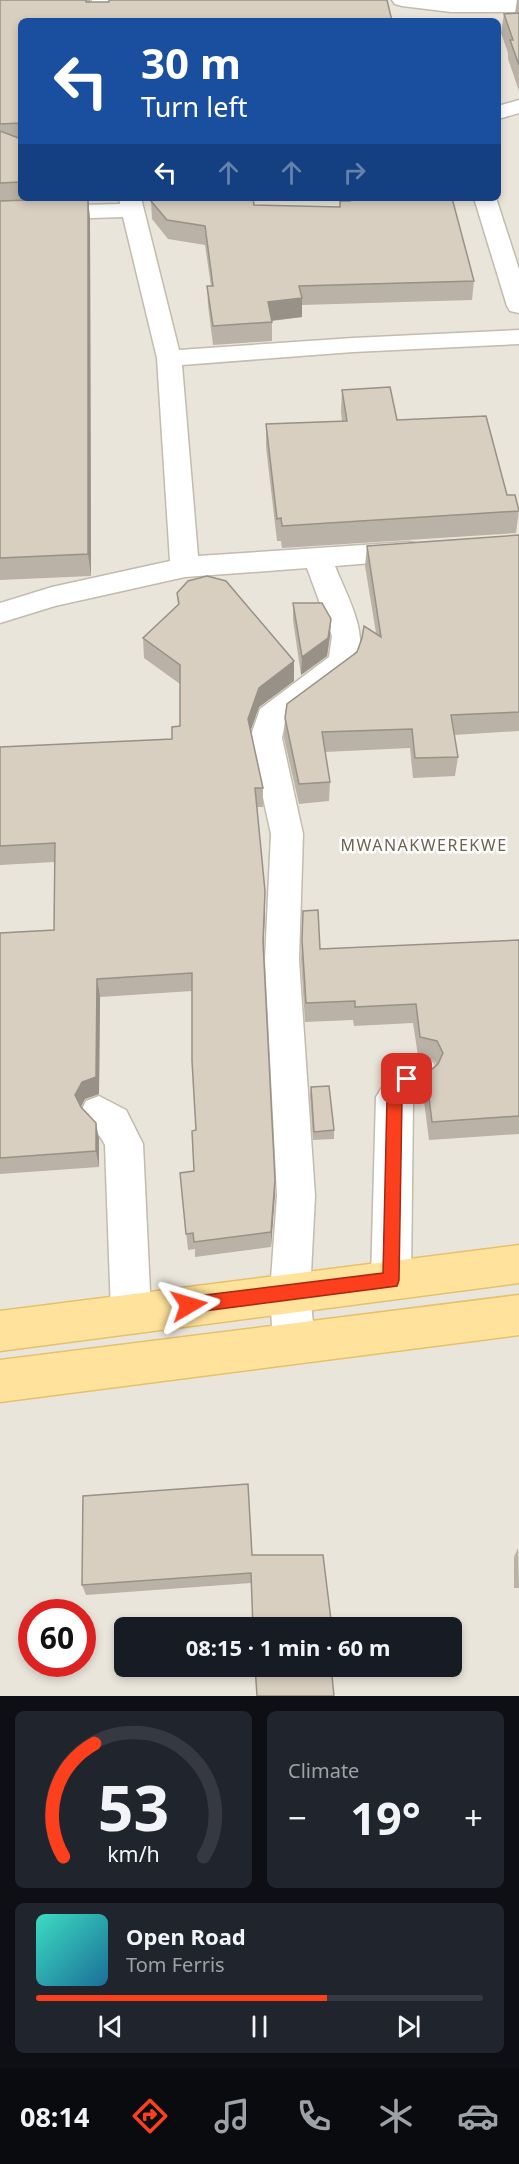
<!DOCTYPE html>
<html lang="en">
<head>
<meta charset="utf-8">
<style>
  :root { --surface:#171b24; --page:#20242c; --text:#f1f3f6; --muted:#9ea1a6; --line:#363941; --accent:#fc3f1d }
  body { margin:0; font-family:"Noto Sans",sans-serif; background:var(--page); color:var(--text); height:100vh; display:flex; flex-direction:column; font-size:22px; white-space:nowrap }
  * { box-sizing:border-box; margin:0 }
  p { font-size:20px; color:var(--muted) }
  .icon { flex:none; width:33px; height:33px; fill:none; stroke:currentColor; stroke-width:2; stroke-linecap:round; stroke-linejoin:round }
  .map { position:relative; height:1696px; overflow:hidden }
  .sheet { display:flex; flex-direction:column; gap:15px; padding:15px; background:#0d0f14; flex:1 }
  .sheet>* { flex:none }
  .top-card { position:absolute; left:18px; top:18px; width:483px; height:183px; border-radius:9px; box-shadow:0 3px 9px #0003; background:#1a4fa0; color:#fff; overflow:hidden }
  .speed { position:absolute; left:18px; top:1599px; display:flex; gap:12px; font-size:30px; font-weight:700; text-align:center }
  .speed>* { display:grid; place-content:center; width:78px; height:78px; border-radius:50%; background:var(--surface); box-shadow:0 3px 9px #0003; line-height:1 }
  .speed .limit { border:9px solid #d22; background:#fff; color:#111 }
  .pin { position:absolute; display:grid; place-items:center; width:51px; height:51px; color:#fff; margin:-26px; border-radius:12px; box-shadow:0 3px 9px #0006 }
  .me { position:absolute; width:66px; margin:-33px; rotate:83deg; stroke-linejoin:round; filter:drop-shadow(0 0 4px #0008) }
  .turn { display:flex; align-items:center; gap:21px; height:126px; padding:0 24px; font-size:27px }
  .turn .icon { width:78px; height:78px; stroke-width:2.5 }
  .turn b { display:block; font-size:42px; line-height:51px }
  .lanes { display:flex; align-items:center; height:57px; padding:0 24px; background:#0003; justify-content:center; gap:30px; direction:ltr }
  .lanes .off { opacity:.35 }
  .big { font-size:45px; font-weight:700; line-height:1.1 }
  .sheet .card { flex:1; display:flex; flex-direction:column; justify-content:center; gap:9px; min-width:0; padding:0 21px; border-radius:9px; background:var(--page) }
  .sheet .dial { align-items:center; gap:0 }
  .dial svg { height:156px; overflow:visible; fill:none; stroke:var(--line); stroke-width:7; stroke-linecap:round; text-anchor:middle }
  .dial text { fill:var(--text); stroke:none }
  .song { display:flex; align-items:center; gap:18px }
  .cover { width:72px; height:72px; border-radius:9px; background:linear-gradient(135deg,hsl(170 70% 55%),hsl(200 70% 35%)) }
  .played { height:6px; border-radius:3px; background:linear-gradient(90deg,var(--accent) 65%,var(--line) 65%) }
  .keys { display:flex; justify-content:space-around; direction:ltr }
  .heat { display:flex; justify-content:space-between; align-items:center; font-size:33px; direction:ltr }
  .sheet .tiles { flex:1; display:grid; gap:15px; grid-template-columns:1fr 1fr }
  .card:last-child { grid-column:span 2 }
  .trip { position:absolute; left:114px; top:1617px; width:348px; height:60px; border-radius:9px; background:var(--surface); box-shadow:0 3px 9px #0003; font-weight:700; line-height:60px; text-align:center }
  .menu { display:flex; height:96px; justify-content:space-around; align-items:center; background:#090b0e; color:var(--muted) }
  .menu .icon { width:42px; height:42px }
  .menu .active { color:var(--accent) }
  .menu b { font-size:27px; color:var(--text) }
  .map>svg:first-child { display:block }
  .residential { fill:#eae5da; fill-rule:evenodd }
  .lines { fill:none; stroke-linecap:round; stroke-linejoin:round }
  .minor-casing { stroke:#c2bbae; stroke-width:3 }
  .major-casing { stroke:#e6c16a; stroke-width:3 }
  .minor { fill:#fff; fill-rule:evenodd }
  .major { fill:#ffe39c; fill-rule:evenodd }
  .wall { fill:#bab2a6 }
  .shaded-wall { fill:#979187 }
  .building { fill:#d8cfc1; stroke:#979187; stroke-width:1.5 }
  .route { fill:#fc3f1d; stroke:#a42913; stroke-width:1.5 }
  .labels { text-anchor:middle; stroke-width:5; stroke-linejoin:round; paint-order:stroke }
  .neighbourhood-label { font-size:16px; letter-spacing:1.5px; fill:#6e6250; stroke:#fff }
</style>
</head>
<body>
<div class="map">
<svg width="519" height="1696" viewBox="0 0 519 1696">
  <rect width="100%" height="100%" fill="#f6f3ec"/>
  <!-- residential -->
  <path class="residential" d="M0,0H519V1696H0ZM21,21H498V198H21ZM32,1612H82V1664H32ZM124,1628H452V1666H124Z"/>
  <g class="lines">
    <defs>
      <g id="minor">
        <path d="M92,0H112L109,21H89Z"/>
        <path d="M392,0H519V12H451L402,6L395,4Z"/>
        <path d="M519,100V113L498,119V106Z"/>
        <path d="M119,198H141L179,350L353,338L519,330V344L353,352L182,365L198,556L409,542L419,544L423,551L419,558L409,560L335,566C347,597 372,637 354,670L285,723L282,738L303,834L299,960L315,1196L310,1293L315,1343L309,1357L294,1363L279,1357L273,1343L270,1293L277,1196L265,960L271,834L250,738L260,709L329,657L332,636L307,568L185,577L55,606L0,623V603L52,587L170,561L157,358L123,217L0,221V207L120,204Z"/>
        <path d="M474,198H496L519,269V313L510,311L507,306Z"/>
        <path d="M420,1057L433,1062L438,1073C432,1087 422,1087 413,1100L411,1280L405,1294L391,1299L377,1294L371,1280L376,1097L394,1068Z"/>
        <path d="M99,1096L126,1110L143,1144L151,1313L145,1327L131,1333L117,1327L111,1313L105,1145C99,1131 87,1127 80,1113L86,1101Z"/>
      </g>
      <g id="major">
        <path d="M519,1245V1283L0,1351V1311Z"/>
        <path d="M519,1295V1335L0,1402V1360Z"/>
      </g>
    </defs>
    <!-- minor casing -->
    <use href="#minor" class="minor-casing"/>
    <!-- major casing -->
    <use href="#major" class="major-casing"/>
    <!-- minor -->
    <use href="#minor" class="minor"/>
    <!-- major -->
    <use href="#major" class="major"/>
  </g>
  <!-- wall -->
  <g class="wall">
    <path d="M0,0H90V2L387,0L21,21V198H88L90,220L91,576L0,580Z"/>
    <path d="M517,0H519V91L508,59V53L501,33L504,14L515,13Z"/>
    <path d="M151,201L254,205L474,281L472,300L302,305V317L272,321V341L213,345L208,305L207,286H211L205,245L168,239L152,219Z"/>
    <path d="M342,390L397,420L507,495L519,510L516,533L282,548L281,541H277L266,447V424L342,421L341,412Z"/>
    <path d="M519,535V731L454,735L458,757L455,776L413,778L410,748L325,752L330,782L329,801L299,804L284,738L285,718L376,633L365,566L367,546Z"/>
    <path d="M177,593L294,681L259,707L250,731L263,788V807H257L265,909L263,950L275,1180L271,1247L195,1257V1249L188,1250L180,1173L194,1171L196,1130L192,991L100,997L99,1094L85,1099L81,1106L99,1139V1167L0,1174V933L54,930L55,862L0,865V747L172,739L180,726V684L144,658L143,638L178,606Z"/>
    <path d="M293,603L330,636L327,656L301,675L293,620Z"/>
    <path d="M303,911L320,949L519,940V1134L429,1140L423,1093L426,1074L437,1065L434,1060L418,1056L413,1023L354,1026L353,1020L305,1022L301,960Z"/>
    <path d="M311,1087L334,1130V1139L313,1140L310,1096Z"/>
    <path d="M518,1548L519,1588H514V1557Z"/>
    <path d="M252,1555L331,1620L329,1628H253L251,1583L86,1595L82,1585Z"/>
  </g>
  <!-- shaded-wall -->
  <g class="shaded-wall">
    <path d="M88,198L90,220L91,576L88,554Z"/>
    <path d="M302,298V317L268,321V302Z"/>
    <path d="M331,619L330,636L327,656L301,675L302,657Z"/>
    <path d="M294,661V681L259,707L248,738V719L259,688Z"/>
    <path d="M265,891V909L263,960V942Z"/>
    <path d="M97,979L100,997L99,1094L85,1099L78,1112L75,1095Z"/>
    <path d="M96,1123L99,1139V1167L96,1151Z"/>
    <path d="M275,1180V1196L271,1247V1232Z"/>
  </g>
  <!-- building -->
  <g class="building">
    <path d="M0,0H86V2H109V0H387L392,21H21V123L0,124Z"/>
    <path d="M519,13V65L510,40H513L504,14Z"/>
    <path d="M0,131L21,139V182L0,183Z"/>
    <path d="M88,198V554L0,558V201Z"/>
    <path d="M153,198H253L254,205L340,207V201H350L351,198H452L474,281L299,286L302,298L268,302L272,322L213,326L207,286H213L205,226L167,220L151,201Z"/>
    <path d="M390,387L397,420L486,416L507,495H515L519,511L282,526L281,518L277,519L266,424L347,421L342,390Z"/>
    <path d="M519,535V712L451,715L458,757L415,758L412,729L322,732L330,782L299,784L285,718L287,704L357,652L362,638L364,626L381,637L367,546Z"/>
    <path d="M207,576L226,581L294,661L259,688L248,719L263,788H255L265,891L263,942L275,1180L271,1232L194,1242L193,1233L186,1234L180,1173L194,1171L192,1131L196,1130L192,1061V973L97,979L96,1077L82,1082L75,1095L81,1107L96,1123V1151L0,1158V933L54,930L55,843L0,846V747L172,739V727L180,726V665L143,638L179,604L177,593L188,581Z"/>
    <path d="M293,603H322L331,619L328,638L302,657Z"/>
    <path d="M318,910L320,949L519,940V1116L432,1122L426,1074L438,1064L443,1053L437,1041L420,1037L416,1004L355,1007V1001L306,1003L302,940L303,911Z"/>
    <path d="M329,1086L334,1130L314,1132L311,1087Z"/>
    <path d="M248,1484L252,1555H323L331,1620L326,1619L327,1628H253L251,1573L82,1585L83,1496Z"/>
    <path d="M255,1666H331L334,1696H257Z"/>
  </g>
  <!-- route -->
  <path class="route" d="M407,1073L412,1075L415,1079L402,1099L399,1280L397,1286L189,1313L183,1311L180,1305L183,1299L189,1297L383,1273L387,1097L402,1075Z"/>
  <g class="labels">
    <!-- neighbourhood labels -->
    <g class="neighbourhood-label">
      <text x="424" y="851">MWANAKWEREKWE</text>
    </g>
  </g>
</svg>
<div class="speed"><div class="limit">60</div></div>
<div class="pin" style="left:407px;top:1079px;background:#d93025"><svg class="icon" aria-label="arrive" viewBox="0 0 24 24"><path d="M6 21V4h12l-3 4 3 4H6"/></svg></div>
<svg class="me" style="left:189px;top:1305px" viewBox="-20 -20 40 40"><path d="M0-17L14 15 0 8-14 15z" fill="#fc3f1d" stroke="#fff" stroke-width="4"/></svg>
<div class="trip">08:15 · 1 min · 60 m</div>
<div class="top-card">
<div class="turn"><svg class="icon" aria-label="left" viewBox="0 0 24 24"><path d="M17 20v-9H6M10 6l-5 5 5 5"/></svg><div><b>30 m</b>Turn left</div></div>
<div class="lanes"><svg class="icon" aria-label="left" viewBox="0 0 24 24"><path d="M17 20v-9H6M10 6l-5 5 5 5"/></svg><svg class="icon off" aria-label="ahead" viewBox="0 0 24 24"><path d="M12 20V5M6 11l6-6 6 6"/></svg><svg class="icon off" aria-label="ahead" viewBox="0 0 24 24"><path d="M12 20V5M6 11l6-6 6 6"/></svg><svg class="icon off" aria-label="right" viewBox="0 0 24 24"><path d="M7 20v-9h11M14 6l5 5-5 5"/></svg></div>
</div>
</div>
<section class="sheet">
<div class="tiles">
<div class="card dial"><svg viewBox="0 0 100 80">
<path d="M14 69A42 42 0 1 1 86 69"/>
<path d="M14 69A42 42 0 0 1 30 11" stroke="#fc3f1d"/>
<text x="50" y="56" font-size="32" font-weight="700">53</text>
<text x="50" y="72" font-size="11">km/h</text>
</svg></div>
<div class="card"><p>Climate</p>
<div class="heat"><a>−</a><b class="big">19°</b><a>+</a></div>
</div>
<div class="card">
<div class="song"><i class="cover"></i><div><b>Open Road</b><p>Tom Ferris</p></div></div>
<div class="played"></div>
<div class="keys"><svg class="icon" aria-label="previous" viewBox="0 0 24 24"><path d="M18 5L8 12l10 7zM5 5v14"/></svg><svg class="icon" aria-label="pause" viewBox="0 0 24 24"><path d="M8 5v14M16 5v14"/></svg><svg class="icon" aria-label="next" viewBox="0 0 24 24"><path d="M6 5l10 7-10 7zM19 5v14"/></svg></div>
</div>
</div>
</section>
<nav class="menu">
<b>08:14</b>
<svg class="icon active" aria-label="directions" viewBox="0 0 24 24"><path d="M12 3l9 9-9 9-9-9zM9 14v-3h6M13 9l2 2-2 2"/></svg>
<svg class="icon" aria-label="music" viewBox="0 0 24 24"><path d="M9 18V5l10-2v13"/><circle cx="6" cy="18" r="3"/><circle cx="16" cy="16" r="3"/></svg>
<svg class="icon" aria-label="phone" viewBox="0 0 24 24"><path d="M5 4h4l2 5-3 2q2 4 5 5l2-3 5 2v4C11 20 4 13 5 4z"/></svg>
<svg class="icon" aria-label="climate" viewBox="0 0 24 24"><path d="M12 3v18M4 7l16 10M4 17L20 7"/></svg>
<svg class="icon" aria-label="car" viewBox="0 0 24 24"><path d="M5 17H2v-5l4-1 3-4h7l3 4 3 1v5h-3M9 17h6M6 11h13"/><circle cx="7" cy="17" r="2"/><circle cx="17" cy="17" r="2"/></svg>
</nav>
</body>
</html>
